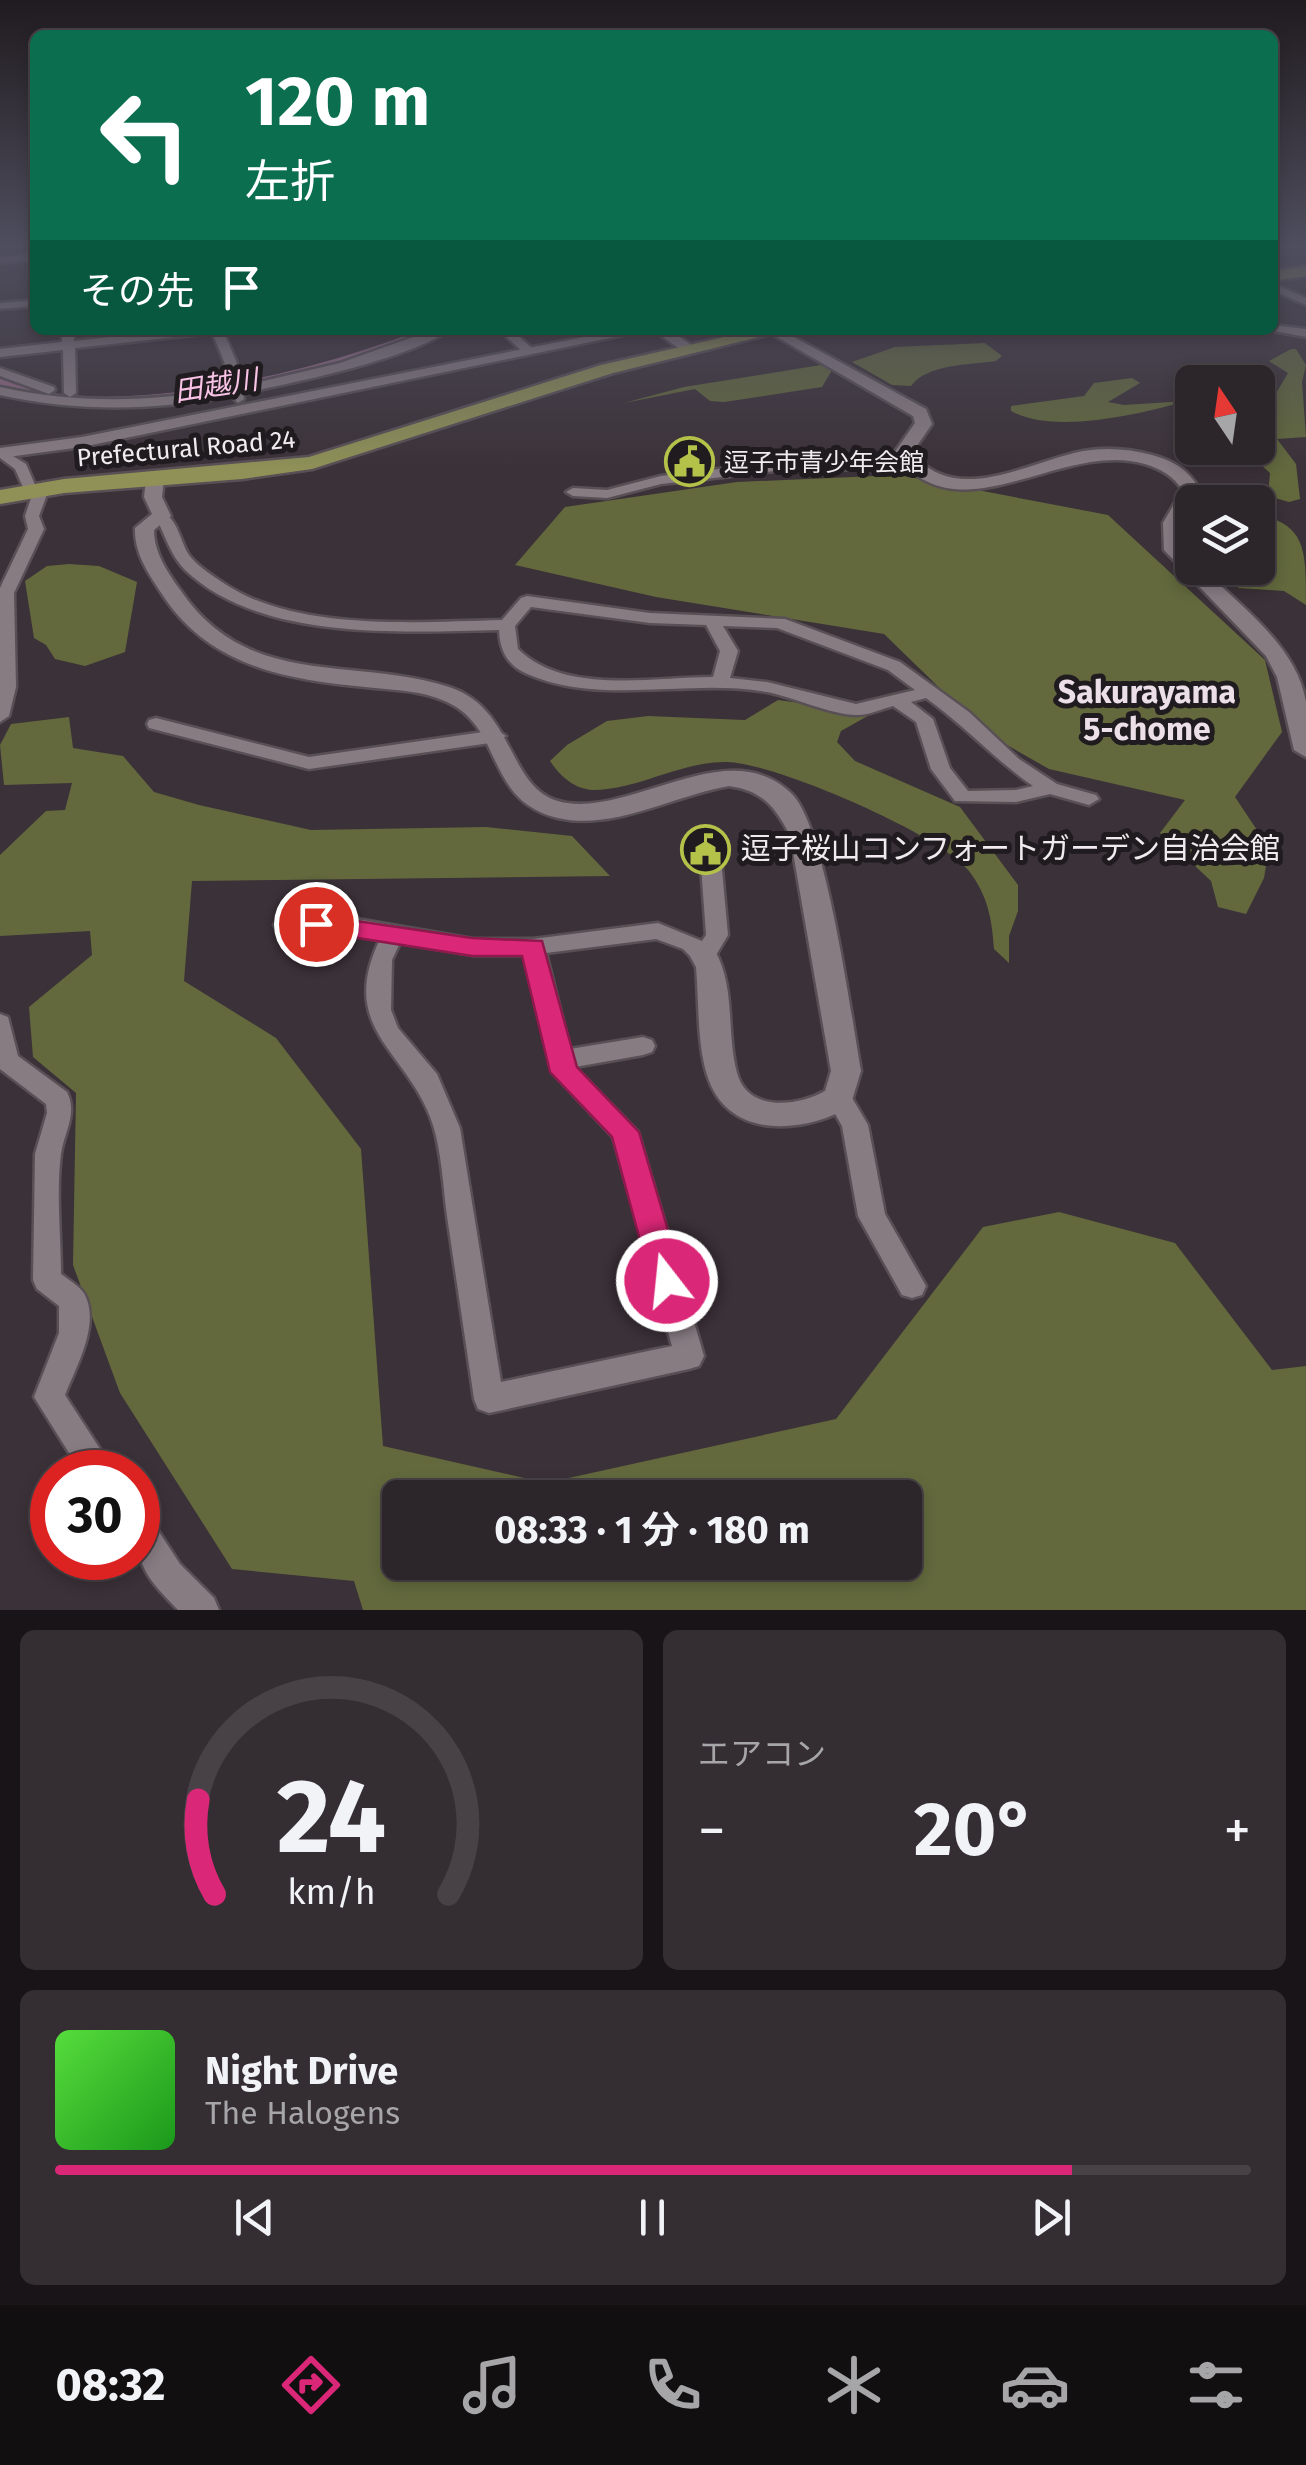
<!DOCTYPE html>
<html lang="ja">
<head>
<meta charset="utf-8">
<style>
  :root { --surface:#2c252a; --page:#342d32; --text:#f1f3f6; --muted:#a6a5a8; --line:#484247; --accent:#db2777 }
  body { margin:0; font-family:"Fira Sans","Noto Sans JP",sans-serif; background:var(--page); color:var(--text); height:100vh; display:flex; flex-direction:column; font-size:38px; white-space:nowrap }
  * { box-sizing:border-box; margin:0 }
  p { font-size:32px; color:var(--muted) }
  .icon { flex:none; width:55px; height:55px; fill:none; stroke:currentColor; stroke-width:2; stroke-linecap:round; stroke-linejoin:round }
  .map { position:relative; height:1610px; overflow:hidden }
  .drawer { display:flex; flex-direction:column; gap:20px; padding:20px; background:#181417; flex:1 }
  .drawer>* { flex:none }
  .banner { position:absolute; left:30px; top:30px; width:1248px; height:305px; border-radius:15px; box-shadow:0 5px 15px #0003,0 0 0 2px var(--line); background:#0b6e4f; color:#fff; overflow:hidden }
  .needle { width:65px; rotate:347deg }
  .controls { position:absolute; left:1175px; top:365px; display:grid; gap:20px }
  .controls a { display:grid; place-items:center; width:100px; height:100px; border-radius:15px; background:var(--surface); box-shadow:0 5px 15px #0003,0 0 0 2px var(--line); font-size:50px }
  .speed { position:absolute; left:30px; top:1450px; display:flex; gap:20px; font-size:50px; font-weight:700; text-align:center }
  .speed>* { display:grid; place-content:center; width:130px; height:130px; border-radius:50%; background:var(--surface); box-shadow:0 5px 15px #0003,0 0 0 2px var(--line); line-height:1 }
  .speed .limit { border:15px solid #d22; background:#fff; color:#111 }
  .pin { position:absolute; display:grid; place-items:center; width:85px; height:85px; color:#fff; margin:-42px; border:5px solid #fff; border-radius:50%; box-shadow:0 2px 10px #0007 }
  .me { position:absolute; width:110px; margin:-55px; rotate:344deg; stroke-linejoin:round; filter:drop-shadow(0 0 8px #0008) }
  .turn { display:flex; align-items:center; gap:35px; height:210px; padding:0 50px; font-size:45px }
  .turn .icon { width:130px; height:130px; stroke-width:2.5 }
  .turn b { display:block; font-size:70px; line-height:85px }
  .then { display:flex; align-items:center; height:95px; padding:0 50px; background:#0003; gap:20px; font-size:38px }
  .big { font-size:75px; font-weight:700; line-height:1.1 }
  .drawer .card { flex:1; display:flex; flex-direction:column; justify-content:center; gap:15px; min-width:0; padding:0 35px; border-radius:15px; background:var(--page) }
  .drawer .dial { align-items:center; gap:0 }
  .dial svg { height:260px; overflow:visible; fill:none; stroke:var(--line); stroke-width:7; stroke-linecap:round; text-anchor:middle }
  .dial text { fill:var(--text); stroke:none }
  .song { display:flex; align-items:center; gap:30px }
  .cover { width:120px; height:120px; border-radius:15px; background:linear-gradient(135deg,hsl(110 70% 55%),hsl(120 70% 35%)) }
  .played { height:10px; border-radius:5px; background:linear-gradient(90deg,var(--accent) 85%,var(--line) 85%) }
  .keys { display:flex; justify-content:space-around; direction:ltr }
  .heat { display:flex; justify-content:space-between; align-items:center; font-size:55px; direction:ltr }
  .drawer .tiles { flex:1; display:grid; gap:20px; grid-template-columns:1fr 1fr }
  .card:last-child { grid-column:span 2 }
  .trip { position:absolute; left:382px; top:1480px; width:540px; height:100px; border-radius:15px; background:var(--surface); box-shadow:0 5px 15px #0003,0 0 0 2px var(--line); font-weight:700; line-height:100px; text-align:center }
  .dock { display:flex; height:160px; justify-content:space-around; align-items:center; background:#120f11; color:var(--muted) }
  .dock .icon { width:70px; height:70px }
  .dock .active { color:var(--accent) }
  .dock b { font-size:45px; color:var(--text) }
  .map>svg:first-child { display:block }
  .forest { fill:#63693d; fill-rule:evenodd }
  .water { fill:#926a85 }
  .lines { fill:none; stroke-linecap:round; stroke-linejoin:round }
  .minor-casing { stroke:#585055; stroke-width:5 }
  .tertiary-casing { stroke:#585055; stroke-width:5 }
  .primary-casing { stroke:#585055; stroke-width:5 }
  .minor { fill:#887c83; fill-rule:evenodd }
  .tertiary { fill:#887c83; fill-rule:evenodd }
  .primary { fill:#8f9157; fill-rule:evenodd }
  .route { fill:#db2777; stroke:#8e194d; stroke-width:2.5 }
  .labels { text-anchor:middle; stroke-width:10; stroke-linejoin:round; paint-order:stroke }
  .far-street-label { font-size:25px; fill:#f1ebef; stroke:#1f1b1e }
  .far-poi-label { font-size:25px; fill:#f1ebef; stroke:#1f1b1e; text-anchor:start }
  .far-water-label { font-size:28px; font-style:italic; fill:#f9c3e6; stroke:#1f1b1e }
  .poi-label { font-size:30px; fill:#f1ebef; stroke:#1f1b1e; text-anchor:start }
  .neighbourhood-label { font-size:32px; font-weight:bold; fill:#ecdfe8; stroke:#1f1b1e }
</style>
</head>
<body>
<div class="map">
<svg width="1306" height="1610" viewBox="0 0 1306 1610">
  <rect width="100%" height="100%" fill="#3b3138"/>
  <!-- forest -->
  <g class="forest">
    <path d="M985,343L1002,356L996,361C968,365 927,364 911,386L892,385L852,362L895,347Z"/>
    <path d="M1291,349H1296L1306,365L1302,382L1306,437L1277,439L1296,464L1300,499L1289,502L1268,496L1270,473L1242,448H1258L1259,412L1269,405L1288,373L1269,361Z"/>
    <path d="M821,365L832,370L822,387L724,402L710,401L695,389L624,403L684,387Z"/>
    <path d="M1132,378L1140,383L1108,402L1124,405L1186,401C1141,414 1053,435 1011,411V406L1084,396L1094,383Z"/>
    <path d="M899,475L1108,515L1265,660L1282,732L1235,797L1269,848L1264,878L1246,914L1218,907L1211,881L1160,833L1185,800L1049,769L986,733L884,634L656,597L515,565L565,507L737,482Z"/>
    <path d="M1258,514C1306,526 1306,548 1306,605L1284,591L1239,588L1215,568H1258Z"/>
    <path d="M69,564L99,566L137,582L125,652L85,666L55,659L46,645L34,638L25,581L47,566Z"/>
    <path d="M778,700L873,713L841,731L837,742L855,761L960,807L1018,885V911L1009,936V963L994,949C992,919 988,896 969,871C940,834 775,763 727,762C681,761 638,790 593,790C574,789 560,776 550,761L567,745L607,721L648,716L745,720Z"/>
    <path d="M69,717L73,748L123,756L154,792L199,805L311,830L486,827L572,836L610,876L192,881L184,981L276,1038L361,1149L383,1446L546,1483L836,1419L983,1227L1059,1212L1175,1243L1272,1370L1306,1366V1610H363L354,1581L232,1569L120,1393L73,1265L76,1093L33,1057L29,1007L92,955L90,931L0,936V855L46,811L65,810L72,783L4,785L0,745L11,724ZM400,1498H905V1562H400Z"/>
  </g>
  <!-- water -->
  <path class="water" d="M420,330H438C302,382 144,420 0,388V378C102,426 318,371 420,330Z"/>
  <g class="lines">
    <defs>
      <g id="minor">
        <path d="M35,254V260L0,263V257Z"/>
        <path d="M1272,283L1306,298V305L1272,290Z"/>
        <path d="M35,300V306L0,309V303Z"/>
        <path d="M1272,325L1306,329V337L1268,330H1272Z"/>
        <path d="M62,330H74V341L172,330H209L203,334L75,348L76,393L70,397L64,393L63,350L0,357V349L62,342Z"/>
        <path d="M211,330H223L236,361L242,386L340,363L433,330H450C405,360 298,382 243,393L244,399L238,403L231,396C153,411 77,412 0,395V387C77,404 152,402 229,388L224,361Z"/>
        <path d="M499,330H512L536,352L526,355Z"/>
        <path d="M0,368L54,387L55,390L49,394L0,376Z"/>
        <path d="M0,448L26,464L36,487L42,485L49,489L39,516L44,529L14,593L16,687L9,716L0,722V588L28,529L25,516L32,495L26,494L15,469L0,458Z"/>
        <path d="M758,449L777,463L910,460L917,464L910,468L774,471L661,484L607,498L573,496L566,492L573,488L607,490L661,476L762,464L751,453Z"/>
        <path d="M162,512C178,519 180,541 189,555C198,567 213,576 225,584C297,632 419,622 502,620L521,598L527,596L650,613L785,619L900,662L969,712L1019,759L1057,784L1096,795L1099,799L1089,805L1050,794L1016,802L955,801L931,769L916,722L893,706C882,709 867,716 856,715C832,715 793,697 767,692C688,678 600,707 525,673C506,664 500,649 499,630C402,632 261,642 185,570C170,555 165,534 155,516ZM531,607L650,623L706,625L720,651L713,677C652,677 565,695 518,649L515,626ZM723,626L777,628L888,670L915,690L856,704L767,682L730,678L738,651ZM926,698C964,725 995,760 1033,786L1016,790L968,791L950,768L933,719L911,702Z"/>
        <path d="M156,718L309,757L497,730L506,736L497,742L309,769L149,728L147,724L149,720Z"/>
        <path d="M709,830L719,837L728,935L712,962H696L683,949L656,939L546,953L570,1049L643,1037L652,1040L655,1046L652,1052L643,1055L575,1067L638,1132L704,1356L699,1366L689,1369L489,1413L478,1409L474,1399C465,1338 456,1277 447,1216C443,1187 442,1154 433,1125C409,1050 336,1031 380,939L345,933H285L277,930L274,925L277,920L285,917H345L473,939H533L658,923L702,941L706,935L699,837ZM400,943L473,955H524L552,1072L613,1137L672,1346L501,1382L460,1128L437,1074L398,1028L391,1010L392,960Z"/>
        <path d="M0,1014L8,1017L18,1056L67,1092C78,1114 64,1132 61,1154C56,1192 61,1236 61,1274C69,1280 81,1287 85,1295C100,1325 76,1367 65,1395L115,1472H81L34,1397L59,1333V1306L37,1289L33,1280L35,1154L47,1113L46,1104L0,1069Z"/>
        <path d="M839,1088L848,1091L868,1125L885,1214L926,1286L922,1295L912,1298L902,1295L858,1216L842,1126L826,1098L830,1091Z"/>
        <path d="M138,1514L150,1518L180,1564L214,1598L219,1610H178C143,1574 135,1564 138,1514Z"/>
      </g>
      <g id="tertiary">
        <path d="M619,330H648L82,447L0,458V448L82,437Z"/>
        <path d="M653,330H670L697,349L684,352Z"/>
        <path d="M765,330H781L926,409L932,424L912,453C957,507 1027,462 1083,451C1106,447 1130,449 1152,455C1174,461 1189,470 1200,490C1188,512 1171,536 1192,558V568H1202C1240,606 1297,646 1306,702C1306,720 1306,739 1306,757L1294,750L1277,677L1266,656L1164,550L1163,523L1182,490C1174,476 1161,469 1145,464C1060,439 959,541 894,453L915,423L913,416Z"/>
        <path d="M155,475L164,480L162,497L171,516L154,530C154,553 168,573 181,591C249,690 352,656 449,687C518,709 506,795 567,803C638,813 730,733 792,794C826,828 851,1015 861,1071L850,1107C802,1134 727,1140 707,1075C697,1043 699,1001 696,967L690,956L694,949H714C736,986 726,1032 737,1073C748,1113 798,1106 825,1091L831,1071L790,835C774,806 763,791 729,786C675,795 614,831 558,818C484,800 505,729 447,702C422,690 392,690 365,687C287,680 210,666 164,597C150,576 134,554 135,528L152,514L144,497L146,480Z"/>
      </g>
      <g id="primary">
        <path d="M1306,266V276L1272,281V271Z"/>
        <path d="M755,330H787L613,373L312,469L242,479L64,493L0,504V490L64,479L309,457L601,365Z"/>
      </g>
    </defs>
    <!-- minor casing -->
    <use href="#minor" class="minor-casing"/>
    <!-- tertiary casing -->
    <use href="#tertiary" class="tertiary-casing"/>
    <!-- primary casing -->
    <use href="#primary" class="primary-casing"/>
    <!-- minor -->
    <use href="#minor" class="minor"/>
    <!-- tertiary -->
    <use href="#tertiary" class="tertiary"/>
    <!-- primary -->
    <use href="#primary" class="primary"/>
  </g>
  <!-- sky -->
  <linearGradient id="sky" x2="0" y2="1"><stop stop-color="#201b1f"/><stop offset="0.52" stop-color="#4f4e5e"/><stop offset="1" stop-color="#4f4e5e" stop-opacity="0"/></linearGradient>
  <rect width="1306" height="472" fill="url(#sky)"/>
  <!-- route -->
  <path class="route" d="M316,915L472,938L542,941L577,1067L639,1132L683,1281L679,1291L667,1295L656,1291L651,1281L612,1137L550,1072L522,956H472L307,930L303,924Z"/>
  <!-- icons -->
  <defs>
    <symbol id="civic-ring" viewBox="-11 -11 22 22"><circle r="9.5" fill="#1f1b1e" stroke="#b4c24a" stroke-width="1.5"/><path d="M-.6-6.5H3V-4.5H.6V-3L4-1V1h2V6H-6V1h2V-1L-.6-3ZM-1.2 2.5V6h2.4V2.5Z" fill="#b4c24a"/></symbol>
  </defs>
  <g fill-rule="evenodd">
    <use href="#civic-ring" x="662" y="434" width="55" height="55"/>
    <use href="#civic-ring" x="678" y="822" width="55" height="55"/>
  </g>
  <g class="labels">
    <!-- far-street labels -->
    <g class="far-street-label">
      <text transform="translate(186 448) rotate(-5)" y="9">Prefectural Road 24</text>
    </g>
    <!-- far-poi labels -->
    <g class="far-poi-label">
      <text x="724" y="471">逗子市青少年会館</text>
    </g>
    <!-- far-water labels -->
    <g class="far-water-label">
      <text transform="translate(216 385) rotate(-9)" y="10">田越川</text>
    </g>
    <!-- poi labels -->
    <g class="poi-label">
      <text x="741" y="859">逗子桜山コンフォートガーデン自治会館</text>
    </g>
    <!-- neighbourhood labels -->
    <g class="neighbourhood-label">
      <text x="1147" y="703">Sakurayama<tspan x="1147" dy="37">5-chome</tspan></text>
    </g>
  </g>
</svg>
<div class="controls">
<a><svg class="needle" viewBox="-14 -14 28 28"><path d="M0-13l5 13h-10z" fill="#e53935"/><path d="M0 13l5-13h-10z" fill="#a6a5a8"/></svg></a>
<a><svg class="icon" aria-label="layers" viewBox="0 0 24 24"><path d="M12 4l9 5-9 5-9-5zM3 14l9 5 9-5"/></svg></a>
</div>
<div class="speed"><div class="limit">30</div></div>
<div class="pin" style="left:316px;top:924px;background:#d93025"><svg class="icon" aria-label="arrive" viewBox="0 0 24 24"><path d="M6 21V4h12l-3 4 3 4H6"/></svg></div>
<svg class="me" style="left:667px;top:1281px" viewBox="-20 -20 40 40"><circle r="17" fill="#db2777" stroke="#fff" stroke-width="3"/><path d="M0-11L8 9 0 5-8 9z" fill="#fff"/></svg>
<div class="trip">08:33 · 1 分 · 180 m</div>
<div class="banner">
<div class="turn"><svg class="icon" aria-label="left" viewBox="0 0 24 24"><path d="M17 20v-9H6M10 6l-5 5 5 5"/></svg><div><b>120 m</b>左折</div></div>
<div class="then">その先<svg class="icon" aria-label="arrive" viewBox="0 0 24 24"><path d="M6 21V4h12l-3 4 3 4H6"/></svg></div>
</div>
</div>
<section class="drawer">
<div class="tiles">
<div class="card dial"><svg viewBox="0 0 100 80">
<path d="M14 69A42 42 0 1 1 86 69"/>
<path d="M14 69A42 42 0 0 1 9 40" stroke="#db2777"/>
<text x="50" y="56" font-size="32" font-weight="700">24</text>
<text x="50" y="72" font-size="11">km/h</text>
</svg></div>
<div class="card"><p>エアコン</p>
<div class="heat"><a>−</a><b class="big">20°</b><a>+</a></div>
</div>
<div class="card">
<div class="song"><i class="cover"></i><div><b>Night Drive</b><p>The Halogens</p></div></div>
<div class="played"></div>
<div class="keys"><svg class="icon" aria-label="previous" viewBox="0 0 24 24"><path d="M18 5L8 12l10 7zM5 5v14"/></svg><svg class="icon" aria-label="pause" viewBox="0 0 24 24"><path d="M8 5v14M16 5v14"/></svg><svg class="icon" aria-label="next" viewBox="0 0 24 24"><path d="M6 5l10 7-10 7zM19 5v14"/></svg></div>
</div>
</div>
</section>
<nav class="dock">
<b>08:32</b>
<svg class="icon active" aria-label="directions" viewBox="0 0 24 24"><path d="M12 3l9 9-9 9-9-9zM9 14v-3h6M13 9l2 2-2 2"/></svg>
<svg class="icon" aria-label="music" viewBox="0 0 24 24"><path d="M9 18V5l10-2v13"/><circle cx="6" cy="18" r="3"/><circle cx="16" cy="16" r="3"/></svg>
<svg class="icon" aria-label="phone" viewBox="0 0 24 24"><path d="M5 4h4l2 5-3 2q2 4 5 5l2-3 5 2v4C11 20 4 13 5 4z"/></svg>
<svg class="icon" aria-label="climate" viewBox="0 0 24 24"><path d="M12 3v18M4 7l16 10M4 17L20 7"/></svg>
<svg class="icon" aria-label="car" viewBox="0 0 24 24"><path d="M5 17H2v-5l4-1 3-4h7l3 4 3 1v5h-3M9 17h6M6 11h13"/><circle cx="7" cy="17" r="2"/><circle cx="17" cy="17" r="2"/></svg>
<svg class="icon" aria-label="filters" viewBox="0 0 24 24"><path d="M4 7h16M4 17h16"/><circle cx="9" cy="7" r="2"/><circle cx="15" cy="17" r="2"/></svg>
</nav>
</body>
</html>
